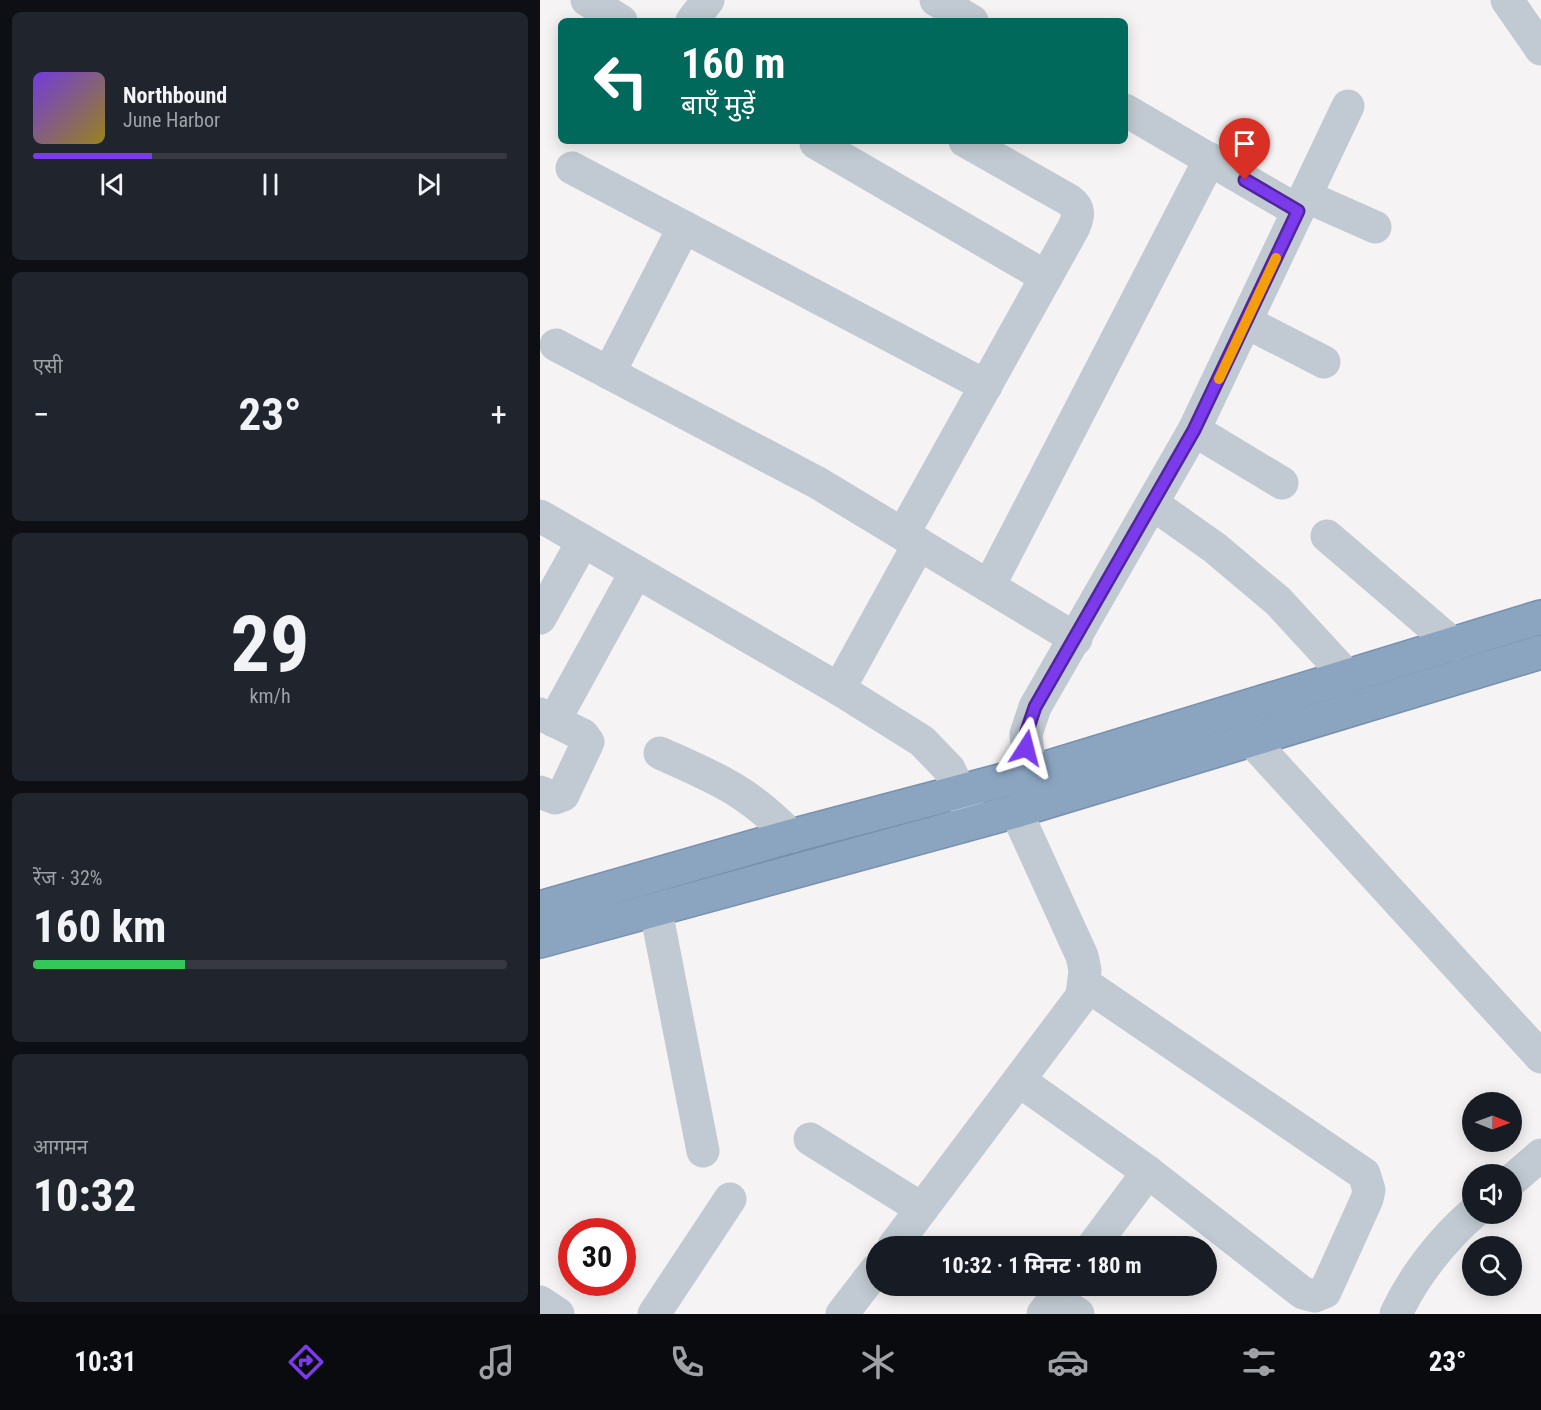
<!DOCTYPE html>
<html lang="hi">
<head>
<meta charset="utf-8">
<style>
  :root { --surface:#171b24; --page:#20242c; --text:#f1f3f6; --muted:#9ea1a6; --line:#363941; --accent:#7c3aed }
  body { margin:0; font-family:"Roboto Condensed","Noto Sans Devanagari",sans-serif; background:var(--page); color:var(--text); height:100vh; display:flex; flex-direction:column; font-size:22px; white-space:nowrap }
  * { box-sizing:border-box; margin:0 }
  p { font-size:20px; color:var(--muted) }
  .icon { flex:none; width:33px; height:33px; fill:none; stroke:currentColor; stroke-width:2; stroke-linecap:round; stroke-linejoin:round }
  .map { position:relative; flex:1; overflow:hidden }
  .details { display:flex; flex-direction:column; gap:12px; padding:12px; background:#0d0f14; width:540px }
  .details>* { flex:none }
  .top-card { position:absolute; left:18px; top:18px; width:570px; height:126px; border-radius:9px; box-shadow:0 3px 15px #0003; background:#00695c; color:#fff; overflow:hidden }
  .needle { width:39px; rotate:91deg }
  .tools { position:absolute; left:922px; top:1092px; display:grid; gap:12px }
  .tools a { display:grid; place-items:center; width:60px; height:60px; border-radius:50%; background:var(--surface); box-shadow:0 3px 15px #0003; font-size:30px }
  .speed { position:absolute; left:18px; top:1218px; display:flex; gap:12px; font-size:30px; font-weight:700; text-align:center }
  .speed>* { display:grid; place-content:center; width:78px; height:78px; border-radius:50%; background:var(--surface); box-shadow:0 3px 15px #0003; line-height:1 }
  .speed .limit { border:9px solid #d22; background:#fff; color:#111 }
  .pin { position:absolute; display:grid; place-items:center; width:51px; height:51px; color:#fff; margin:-62px -26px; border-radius:50% 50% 50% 0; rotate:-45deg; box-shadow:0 0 6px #0007 }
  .pin .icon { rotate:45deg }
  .me { position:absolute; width:66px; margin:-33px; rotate:9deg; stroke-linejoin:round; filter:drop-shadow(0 0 4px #0008) }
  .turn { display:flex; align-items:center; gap:21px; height:126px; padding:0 24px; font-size:27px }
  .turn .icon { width:78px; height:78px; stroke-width:2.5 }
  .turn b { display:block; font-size:42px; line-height:51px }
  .big { font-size:45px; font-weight:700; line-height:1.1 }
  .details .tile { flex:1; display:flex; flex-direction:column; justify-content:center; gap:9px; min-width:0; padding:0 21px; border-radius:9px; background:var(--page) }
  .details .dial { align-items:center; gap:0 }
  .dial b { font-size:78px; line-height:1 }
  .song { display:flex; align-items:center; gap:18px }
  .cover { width:72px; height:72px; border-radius:9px; background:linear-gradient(135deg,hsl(260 70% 55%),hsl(50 70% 35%)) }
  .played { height:6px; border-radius:3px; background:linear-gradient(90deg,var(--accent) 25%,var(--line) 25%) }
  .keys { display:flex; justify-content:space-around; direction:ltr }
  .heat { display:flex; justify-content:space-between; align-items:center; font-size:33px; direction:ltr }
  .charge { height:9px; border-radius:4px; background:linear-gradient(90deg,#34c759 32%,var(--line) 0) }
  .trip { position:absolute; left:326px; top:1236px; width:351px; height:60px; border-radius:30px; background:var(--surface); box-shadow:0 3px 15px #0003; font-weight:700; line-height:60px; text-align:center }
  .tab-bar { display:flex; height:96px; justify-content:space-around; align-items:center; background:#090b0e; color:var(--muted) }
  .tab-bar .icon { width:42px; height:42px }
  .tab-bar .current { color:var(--accent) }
  .tab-bar b { font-size:27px; color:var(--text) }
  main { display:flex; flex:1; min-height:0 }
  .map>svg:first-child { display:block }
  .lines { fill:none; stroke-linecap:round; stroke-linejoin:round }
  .highway-casing { stroke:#7690ad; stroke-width:36 }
  .minor { stroke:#c1cad2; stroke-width:33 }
  .highway { stroke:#8ba5c1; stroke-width:33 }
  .route-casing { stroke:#51269a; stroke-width:15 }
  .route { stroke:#7c3aed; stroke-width:10 }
  .slow { stroke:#f59e0b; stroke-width:10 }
</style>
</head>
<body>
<main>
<section class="details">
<div class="tile">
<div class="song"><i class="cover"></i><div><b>Northbound</b><p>June Harbor</p></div></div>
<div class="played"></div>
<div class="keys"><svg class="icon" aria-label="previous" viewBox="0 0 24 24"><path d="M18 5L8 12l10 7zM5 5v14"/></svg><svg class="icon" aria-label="pause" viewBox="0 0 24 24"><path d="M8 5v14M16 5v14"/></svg><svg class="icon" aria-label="next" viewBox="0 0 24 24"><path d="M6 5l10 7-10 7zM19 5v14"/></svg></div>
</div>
<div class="tile"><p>एसी</p>
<div class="heat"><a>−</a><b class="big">23°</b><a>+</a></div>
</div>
<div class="tile dial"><b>29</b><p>km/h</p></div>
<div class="tile"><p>रेंज · 32%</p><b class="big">160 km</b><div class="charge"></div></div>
<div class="tile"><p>आगमन</p><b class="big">10:32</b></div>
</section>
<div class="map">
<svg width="1001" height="1314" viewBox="0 0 1001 1314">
  <rect width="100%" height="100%" fill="#f5f3f3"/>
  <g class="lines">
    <defs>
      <g id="highway">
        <path d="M0,908L251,836L490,773L1001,617"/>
        <path d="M0,941L476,811L1001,652"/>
      </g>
    </defs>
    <!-- highway casing -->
    <use href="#highway" class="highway-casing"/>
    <!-- minor -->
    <g class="minor">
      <path d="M47,0L81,21"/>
      <path d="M396,0L432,21"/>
      <path d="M967,0L1001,49"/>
      <path d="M152,21L168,0"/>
      <path d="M585,110L758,211"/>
      <path d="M276,143L506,277"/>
      <path d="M32,168L446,386"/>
      <path d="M765,196L835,227"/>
      <path d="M706,322L784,362"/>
      <path d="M16,345L278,483L536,639"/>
      <path d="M69,373L144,227"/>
      <path d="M654,430L742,483"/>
      <path d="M613,504L675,548L738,601L807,676"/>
      <path d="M0,516L299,689L382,741L409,769L432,817"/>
      <path d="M363,534L534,227C539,215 540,208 529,200L425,141"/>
      <path d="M787,536L913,644"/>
      <path d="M449,586L670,159"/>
      <path d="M0,618L43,541"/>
      <path d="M299,689L379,544"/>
      <path d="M0,714L43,735L48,742L23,795L15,798L0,792"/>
      <path d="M14,721L96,572"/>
      <path d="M711,740L1001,1057"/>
      <path d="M120,753C176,778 207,790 251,836"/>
      <path d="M490,773L486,734L495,707L654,430L808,106"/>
      <path d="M116,911L163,1151"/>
      <path d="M480,1081L608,1172L763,1293L775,1296L785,1292L827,1199L829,1190L824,1174L545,984"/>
      <path d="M270,1139L382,1209"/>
      <path d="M972,1180L1001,1155"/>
      <path d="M354,1246L542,996L545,970L542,956L476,811"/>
      <path d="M553,1246L608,1172"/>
      <path d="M515,1298L538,1314"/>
      <path d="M0,1302L18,1314"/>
      <path d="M114,1314L190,1199"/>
      <path d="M302,1314L336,1270"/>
      <path d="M503,1314L524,1286"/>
      <path d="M856,1314C873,1277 902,1240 933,1213"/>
    </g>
    <!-- highway -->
    <use href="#highway" class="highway"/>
  </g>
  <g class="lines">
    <defs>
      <path id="route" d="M486,748V734L495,707L654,430L758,211L705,180"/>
    </defs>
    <!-- route casing -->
    <use href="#route" class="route-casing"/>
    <!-- route -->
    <use href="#route" class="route"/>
    <!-- slow -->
    <path class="slow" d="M679,379L736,258"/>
  </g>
</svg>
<div class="tools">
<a><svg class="needle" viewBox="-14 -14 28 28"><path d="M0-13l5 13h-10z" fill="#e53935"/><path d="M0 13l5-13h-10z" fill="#9ea1a6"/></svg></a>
<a><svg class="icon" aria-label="sound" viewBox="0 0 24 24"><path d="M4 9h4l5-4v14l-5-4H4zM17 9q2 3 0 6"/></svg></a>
<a><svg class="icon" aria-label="search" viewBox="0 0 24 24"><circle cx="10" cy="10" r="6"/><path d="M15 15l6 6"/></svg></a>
</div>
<div class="speed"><div class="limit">30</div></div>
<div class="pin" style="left:705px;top:180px;background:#d93025"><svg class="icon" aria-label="arrive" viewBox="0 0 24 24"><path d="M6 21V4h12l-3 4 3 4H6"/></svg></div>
<svg class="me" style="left:486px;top:748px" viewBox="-20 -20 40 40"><path d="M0-17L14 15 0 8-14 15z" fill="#7c3aed" stroke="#fff" stroke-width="4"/></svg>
<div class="trip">10:32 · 1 मिनट · 180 m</div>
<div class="top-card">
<div class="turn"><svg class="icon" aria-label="left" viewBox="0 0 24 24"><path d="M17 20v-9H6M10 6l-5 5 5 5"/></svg><div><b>160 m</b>बाएँ मुड़ें</div></div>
</div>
</div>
</main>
<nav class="tab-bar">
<b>10:31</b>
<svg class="icon current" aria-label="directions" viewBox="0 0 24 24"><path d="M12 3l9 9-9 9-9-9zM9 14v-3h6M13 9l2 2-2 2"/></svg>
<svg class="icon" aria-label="music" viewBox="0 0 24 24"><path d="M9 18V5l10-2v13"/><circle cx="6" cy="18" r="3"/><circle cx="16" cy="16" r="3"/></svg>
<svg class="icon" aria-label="phone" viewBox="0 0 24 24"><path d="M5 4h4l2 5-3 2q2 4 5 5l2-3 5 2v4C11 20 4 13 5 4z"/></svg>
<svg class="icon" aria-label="climate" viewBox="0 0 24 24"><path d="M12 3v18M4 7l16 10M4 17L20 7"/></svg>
<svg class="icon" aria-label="car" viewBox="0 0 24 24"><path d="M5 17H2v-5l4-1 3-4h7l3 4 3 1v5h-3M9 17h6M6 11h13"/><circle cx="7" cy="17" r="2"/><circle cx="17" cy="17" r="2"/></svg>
<svg class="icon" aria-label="filters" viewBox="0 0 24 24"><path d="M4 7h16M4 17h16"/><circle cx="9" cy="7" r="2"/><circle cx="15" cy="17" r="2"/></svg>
<b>23°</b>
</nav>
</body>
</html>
